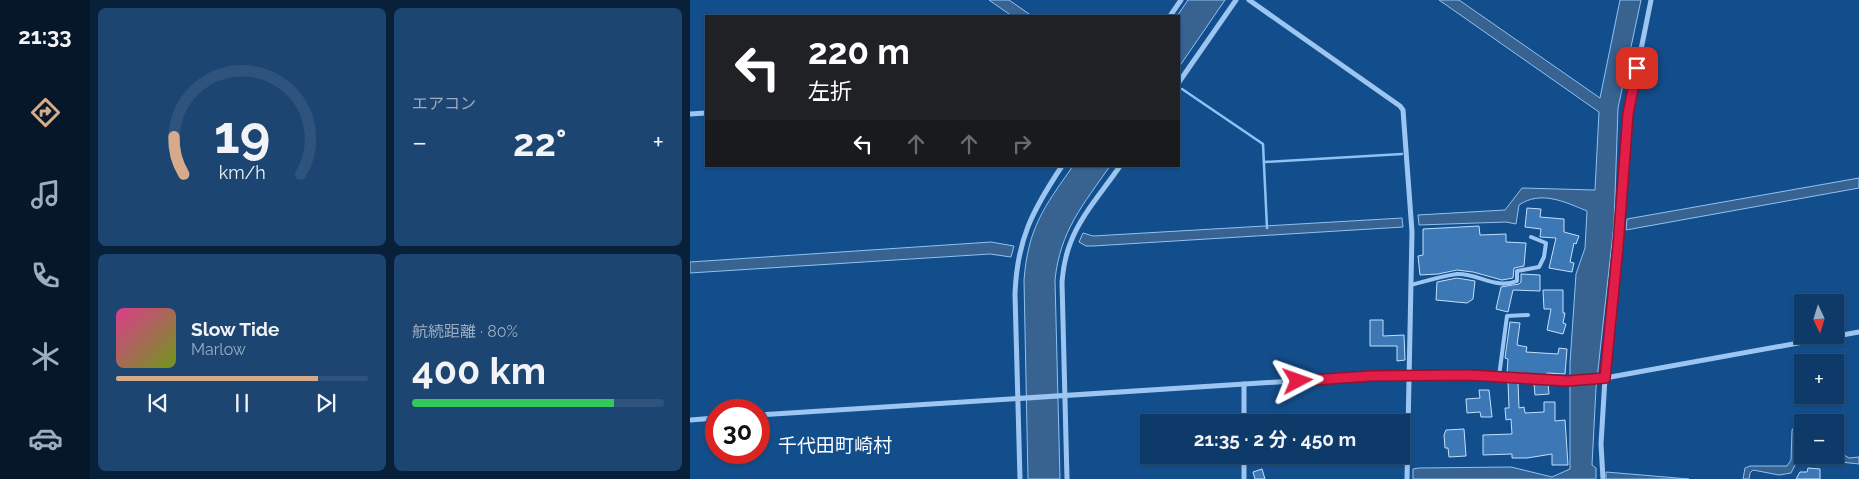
<!DOCTYPE html>
<html lang="ja">
<head>
<meta charset="utf-8">
<style>
  :root { --surface:#0e3a69; --page:#1c4571; --text:#f1f3f6; --muted:#9badc0; --line:#2e547d; --accent:#d6ab8b }
  body { margin:0; font-family:Raleway,"Noto Sans JP",sans-serif; background:var(--page); color:var(--text); height:100vh; display:flex; flex-direction:column; font-size:19px; white-space:nowrap }
  * { box-sizing:border-box; margin:0 }
  p { font-size:16px; color:var(--muted) }
  .icon { flex:none; width:28px; height:28px; fill:none; stroke:currentColor; stroke-width:2; stroke-linecap:round; stroke-linejoin:round }
  .map { position:relative; flex:1; overflow:hidden }
  .side { display:flex; flex-direction:column; gap:8px; padding:8px; background:#08203a; width:600px }
  .side>* { flex:none }
  .top-card { position:absolute; left:15px; top:15px; width:475px; height:152px; border-radius:0px; box-shadow:0 1px 4px #0004,0 0 0 1px var(--line); background:#202124; color:#fff; overflow:hidden }
  .needle { width:32px; rotate:176deg }
  .buttons { position:absolute; left:1104px; top:294px; display:grid; gap:10px }
  .buttons a { display:grid; place-items:center; width:50px; height:50px; border-radius:0px; background:var(--surface); box-shadow:0 1px 4px #0004,0 0 0 1px var(--line); font-size:25px }
  .speed { position:absolute; left:15px; top:399px; display:flex; gap:10px; font-size:25px; font-weight:700; text-align:center }
  .speed>* { display:grid; place-content:center; width:65px; height:65px; border-radius:50%; background:var(--surface); box-shadow:0 1px 4px #0004,0 0 0 1px var(--line); line-height:1 }
  .speed .limit { border:8px solid #d22; background:#fff; color:#111 }
  .pin { position:absolute; display:grid; place-items:center; width:42px; height:42px; color:#fff; margin:-21px; border-radius:10px; box-shadow:0 2px 8px #0006 }
  .me { position:absolute; width:55px; margin:-28px; rotate:86deg; stroke-linejoin:round; filter:drop-shadow(0 0 4px #0008) }
  .turn { display:flex; align-items:center; gap:18px; height:105px; padding:0 20px; font-size:22px }
  .turn .icon { width:65px; height:65px; stroke-width:2.5 }
  .turn b { display:block; font-size:35px; line-height:42px }
  .lanes { display:flex; align-items:center; height:48px; padding:0 20px; background:#0003; justify-content:center; gap:25px; direction:ltr }
  .lanes .off { opacity:.35 }
  .big { font-size:38px; font-weight:700; line-height:1.1 }
  .side .card { flex:1; display:flex; flex-direction:column; justify-content:center; gap:8px; min-width:0; padding:0 18px; border-radius:8px; background:var(--page) }
  .side .dial { align-items:center; gap:0 }
  .dial svg { height:130px; overflow:visible; fill:none; stroke:var(--line); stroke-width:7; stroke-linecap:round; text-anchor:middle }
  .dial text { fill:var(--text); stroke:none }
  .song { display:flex; align-items:center; gap:15px }
  .cover { width:60px; height:60px; border-radius:8px; background:linear-gradient(135deg,hsl(330 70% 55%),hsl(80 70% 35%)) }
  .played { height:5px; border-radius:2px; background:linear-gradient(90deg,var(--accent) 80%,var(--line) 80%) }
  .keys { display:flex; justify-content:space-around; direction:ltr }
  .heat { display:flex; justify-content:space-between; align-items:center; font-size:28px; direction:ltr }
  .charge { height:8px; border-radius:4px; background:linear-gradient(90deg,#34c759 80%,var(--line) 0) }
  .side .tiles { flex:1; display:grid; gap:8px; grid-template-columns:repeat(2,1fr) }
  .trip { position:absolute; left:450px; top:414px; width:270px; height:50px; border-radius:0px; background:var(--surface); box-shadow:0 1px 4px #0004,0 0 0 1px var(--line); font-weight:700; line-height:50px; text-align:center }
  main { display:flex; flex:1; min-height:0 }
  .dock { display:flex; flex-direction:column; width:90px; justify-content:space-around; align-items:center; background:#06172a; color:var(--muted) }
  .dock .icon { width:35px; height:35px }
  .dock .current { color:var(--accent) }
  .dock b { font-size:22px; color:var(--text) }
  .map>svg:first-child { display:block }
  .water { fill:#386391; stroke:#8ec2f4 }
  .lines { fill:none; stroke-linecap:round; stroke-linejoin:round }
  .stream { stroke:#8ec2f4; stroke-width:2.5 }
  .building { fill:#3c77b6; stroke:#c3dffc }
  .lane { stroke:#9cc6f1; stroke-width:4 }
  .street { stroke:#9cc6f1; stroke-width:5 }
  .route-casing { stroke:#92132f; stroke-width:12 }
  .route { stroke:#e11d48; stroke-width:9 }
  .labels { text-anchor:middle; stroke-width:5; stroke-linejoin:round; paint-order:stroke }
  .quarter-label { font-size:19px; fill:#fff; stroke:#134e8c }
</style>
</head>
<body>
<main>
<nav class="dock">
<b>21:33</b>
<svg class="icon current" aria-label="directions" viewBox="0 0 24 24"><path d="M12 3l9 9-9 9-9-9zM9 14v-3h6M13 9l2 2-2 2"/></svg>
<svg class="icon" aria-label="music" viewBox="0 0 24 24"><path d="M9 18V5l10-2v13"/><circle cx="6" cy="18" r="3"/><circle cx="16" cy="16" r="3"/></svg>
<svg class="icon" aria-label="phone" viewBox="0 0 24 24"><path d="M5 4h4l2 5-3 2q2 4 5 5l2-3 5 2v4C11 20 4 13 5 4z"/></svg>
<svg class="icon" aria-label="climate" viewBox="0 0 24 24"><path d="M12 3v18M4 7l16 10M4 17L20 7"/></svg>
<svg class="icon" aria-label="car" viewBox="0 0 24 24"><path d="M5 17H2v-5l4-1 3-4h7l3 4 3 1v5h-3M9 17h6M6 11h13"/><circle cx="7" cy="17" r="2"/><circle cx="17" cy="17" r="2"/></svg>
</nav>
<section class="side">
<div class="tiles">
<div class="card dial"><svg viewBox="0 0 100 80">
<path d="M14 69A42 42 0 1 1 86 69"/>
<path d="M14 69A42 42 0 0 1 8 46" stroke="#d6ab8b"/>
<text x="50" y="56" font-size="32" font-weight="700">19</text>
<text x="50" y="72" font-size="11">km/h</text>
</svg></div>
<div class="card"><p>エアコン</p>
<div class="heat"><a>−</a><b class="big">22°</b><a>+</a></div>
</div>
<div class="card">
<div class="song"><i class="cover"></i><div><b>Slow Tide</b><p>Marlow</p></div></div>
<div class="played"></div>
<div class="keys"><svg class="icon" aria-label="previous" viewBox="0 0 24 24"><path d="M18 5L8 12l10 7zM5 5v14"/></svg><svg class="icon" aria-label="pause" viewBox="0 0 24 24"><path d="M8 5v14M16 5v14"/></svg><svg class="icon" aria-label="next" viewBox="0 0 24 24"><path d="M6 5l10 7-10 7zM19 5v14"/></svg></div>
</div>
<div class="card"><p>航続距離 · 80%</p><b class="big">400 km</b><div class="charge"></div></div>
</div>
</section>
<div class="map">
<svg width="1169" height="479" viewBox="0 0 1169 479">
  <rect width="100%" height="100%" fill="#134e8c"/>
  <!-- water -->
  <g class="water">
    <path d="M299,0H319L342,16H322Z"/>
    <path d="M498,0H535L489,67V16H487Z"/>
    <path d="M749,0H769L910,98L930,0H951L928,108L924,224L906,388L902,465L906,468V479H723V469L729,468L821,467L862,477L880,469V363L886,274L895,248L897,211C875,202 851,190 829,205L826,224L816,222L729,225L728,215L815,210L832,188L905,190L909,112Z"/>
    <path d="M383,166H420C393,205 370,231 365,280L370,479H338L334,280C338,228 354,207 383,166Z"/>
    <path d="M1169,178V188L936,230L937,219Z"/>
    <path d="M712,218L713,227L403,246H396L389,242L393,233L403,236Z"/>
    <path d="M301,242L324,246L321,257L300,254L0,273V262Z"/>
    <path d="M1149,416L1151,453L1159,458L1169,457V464L1151,462L1147,458L1145,422H1112V427L1109,429L1106,463L1101,473L1089,475L1063,470L1060,473L1059,479H1053L1055,468L1060,466H1097L1101,460L1102,430L1110,419Z"/>
    <path d="M916,472L999,479H916Z"/>
  </g>
  <g class="lines">
    <!-- stream -->
    <g class="stream">
      <path d="M492,89L573,144L577,228"/>
      <path d="M574,162L712,154"/>
    </g>
  </g>
  <!-- building -->
  <g class="building">
    <path d="M837,208L851,209L850,217L874,219V232L889,236L886,244L884,243L880,262L884,263L882,272L859,268L866,238L850,237L851,229L835,227Z"/>
    <path d="M789,226L790,235L816,234V242L836,243L834,266L824,268L823,278L812,280L783,272L767,270L748,274L730,275L728,256L733,255V229Z"/>
    <path d="M831,274L850,275V291L823,290L818,312L806,309L811,287L829,284L831,282Z"/>
    <path d="M767,278L785,281L783,299L777,303L746,300L747,282Z"/>
    <path d="M853,290H873V313H875L873,323L876,324L873,334L857,330L861,309H854Z"/>
    <path d="M680,320H693V336L714,335L715,360L707,361V346H680Z"/>
    <path d="M820,322L830,323L827,345L837,347L836,352L868,354L869,348L877,349L875,374L857,373V375L817,373L818,359L815,358Z"/>
    <path d="M818,382H828L829,408L834,407L835,413L854,412V402H865V421L875,420L878,465H862V454L837,458H822V454L793,455V435L822,434L821,419L816,420L815,408H819Z"/>
    <path d="M844,383L858,384L859,394L845,395Z"/>
    <path d="M789,390H799L802,417H791L790,412L777,413L776,399L790,398Z"/>
    <path d="M774,429L776,456L759,457L758,448H755L754,435L756,430Z"/>
    <path d="M1118,468L1130,469V479H1106L1110,472H1117Z"/>
    <path d="M572,469L575,479H565L563,472Z"/>
  </g>
  <g class="lines">
    <!-- lane -->
    <g class="lane">
      <path d="M721,285C736,281 752,276 767,274C788,273 806,290 827,281V271L849,267L854,257L856,243L841,237"/>
      <path d="M809,376L817,316L838,315"/>
    </g>
    <!-- street -->
    <g class="street">
      <path d="M559,0L710,106L713,110L722,232L717,479"/>
      <path d="M480,16L491,0"/>
      <path d="M489,82L546,0"/>
      <path d="M0,114L16,113"/>
      <path d="M554,384V422"/>
      <path d="M69,415L681,376L779,375L877,381L915,378L1169,332"/>
      <path d="M0,420L26,418"/>
      <path d="M554,455V479"/>
      <path d="M330,479L325,294C327,240 342,211 372,166"/>
      <path d="M377,479L372,282C373,269 375,257 380,244C390,216 413,191 430,166"/>
      <path d="M913,479L911,444L915,378L929,246L938,114L961,0"/>
    </g>
  </g>
  <g class="lines">
    <defs>
      <path id="route" d="M608,381L681,376L779,375L877,381L915,378L928,246L938,114L947,68"/>
    </defs>
    <!-- route casing -->
    <use href="#route" class="route-casing"/>
    <!-- route -->
    <use href="#route" class="route"/>
  </g>
  <g class="labels">
    <!-- quarter labels -->
    <g class="quarter-label">
      <text x="145" y="452">千代田町崎村</text>
    </g>
  </g>
</svg>
<div class="buttons">
<a><svg class="needle" viewBox="-14 -14 28 28"><path d="M0-13l5 13h-10z" fill="#e53935"/><path d="M0 13l5-13h-10z" fill="#9badc0"/></svg></a>
<a>+</a>
<a>−</a>
</div>
<div class="speed"><div class="limit">30</div></div>
<div class="pin" style="left:947px;top:68px;background:#d93025"><svg class="icon" aria-label="arrive" viewBox="0 0 24 24"><path d="M6 21V4h12l-3 4 3 4H6"/></svg></div>
<svg class="me" style="left:608px;top:381px" viewBox="-20 -20 40 40"><path d="M0-17L14 15 0 8-14 15z" fill="#e11d48" stroke="#fff" stroke-width="4"/></svg>
<div class="trip">21:35 · 2 分 · 450 m</div>
<div class="top-card">
<div class="turn"><svg class="icon" aria-label="left" viewBox="0 0 24 24"><path d="M17 20v-9H6M10 6l-5 5 5 5"/></svg><div><b>220 m</b>左折</div></div>
<div class="lanes"><svg class="icon" aria-label="left" viewBox="0 0 24 24"><path d="M17 20v-9H6M10 6l-5 5 5 5"/></svg><svg class="icon off" aria-label="ahead" viewBox="0 0 24 24"><path d="M12 20V5M6 11l6-6 6 6"/></svg><svg class="icon off" aria-label="ahead" viewBox="0 0 24 24"><path d="M12 20V5M6 11l6-6 6 6"/></svg><svg class="icon off" aria-label="right" viewBox="0 0 24 24"><path d="M7 20v-9h11M14 6l5 5-5 5"/></svg></div>
</div>
</div>
</main>
</body>
</html>
